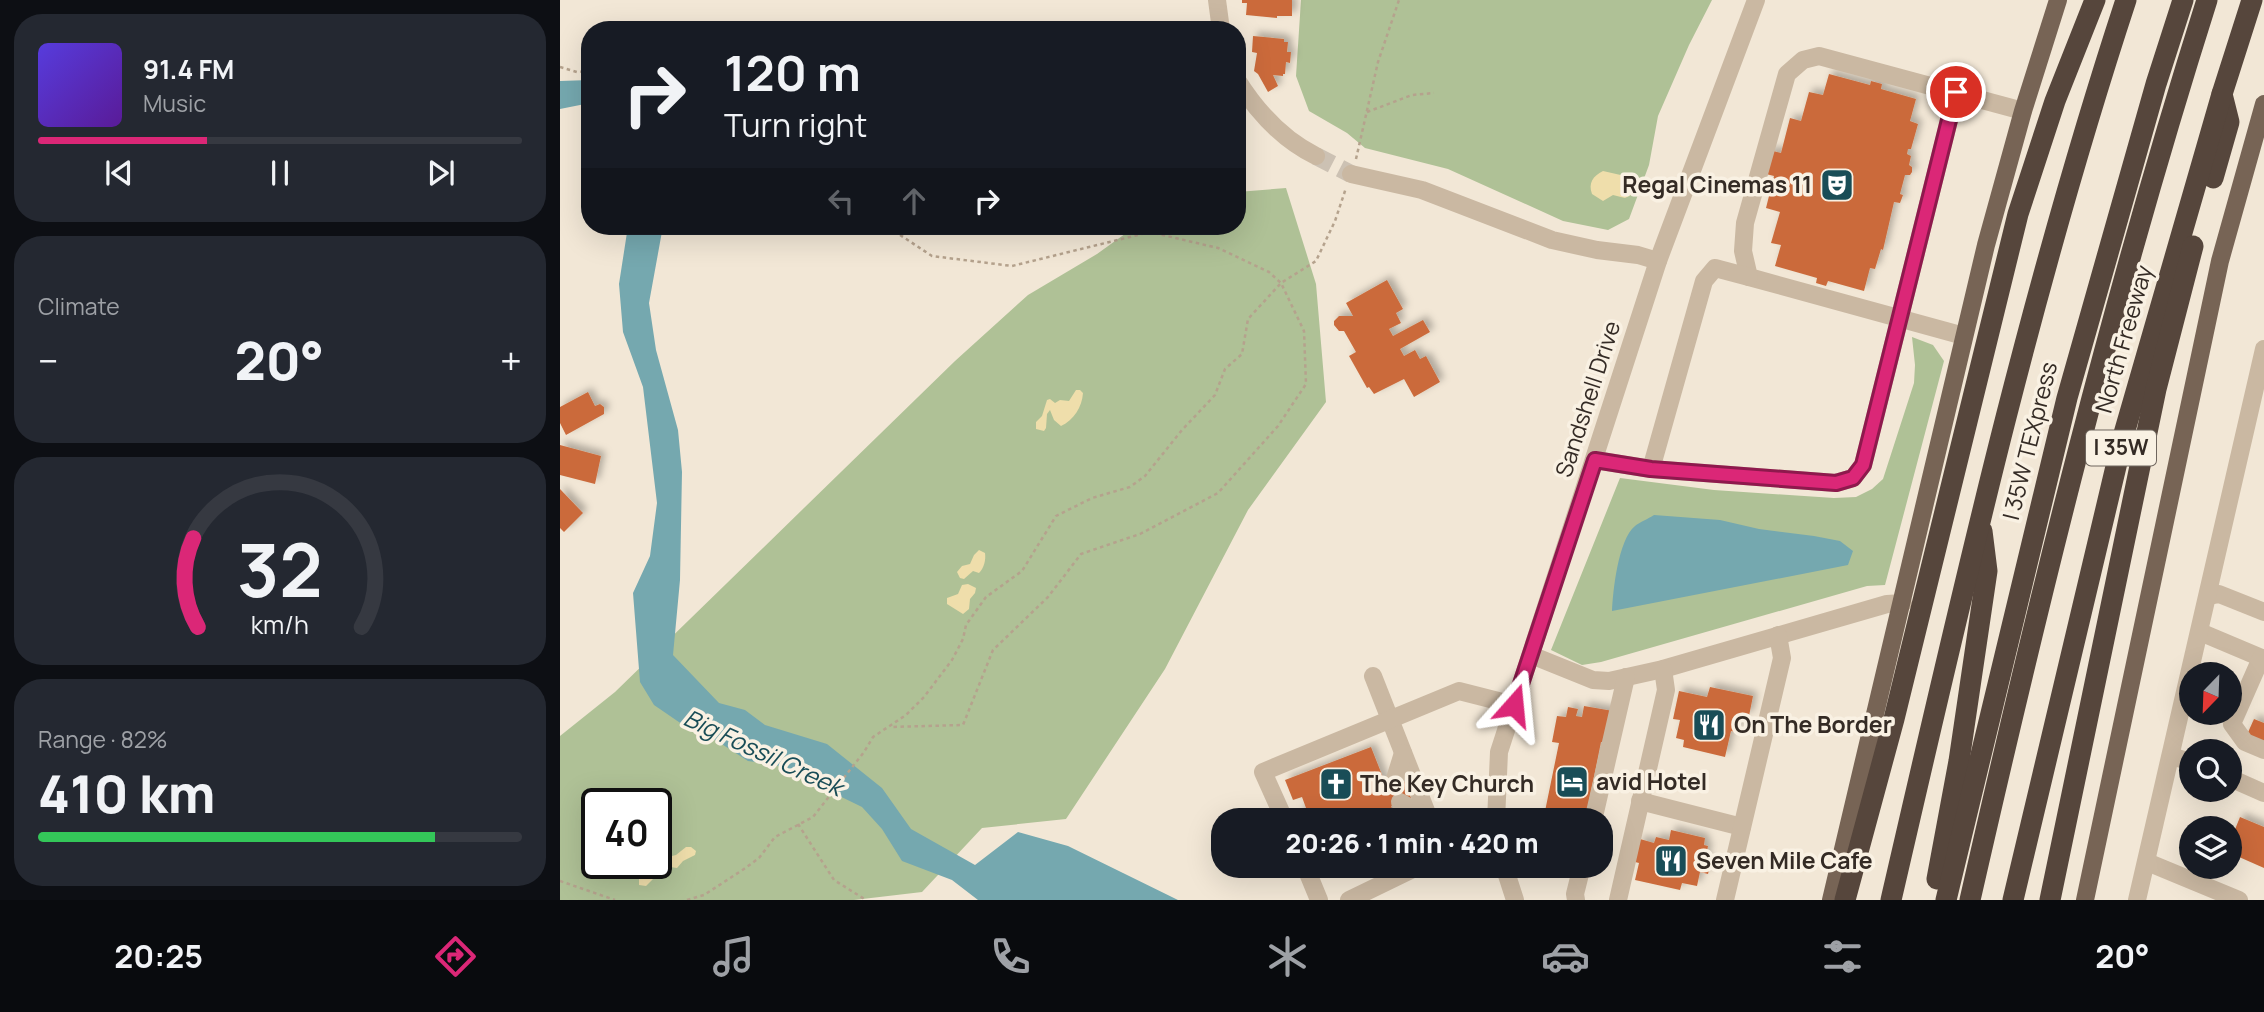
<!DOCTYPE html>
<html lang="en">
<head>
<meta charset="utf-8">
<style>
  :root { --surface:#171b24; --page:#242831; --text:#f1f3f6; --muted:#9ea1a6; --line:#363941; --accent:#db2777 }
  body { margin:0; font-family:Manrope,sans-serif; background:var(--page); color:var(--text); height:100vh; display:flex; flex-direction:column; font-size:26px; white-space:nowrap }
  * { box-sizing:border-box; margin:0 }
  p { font-size:23px; color:var(--muted) }
  .icon { flex:none; width:38px; height:38px; fill:none; stroke:currentColor; stroke-width:2; stroke-linecap:round; stroke-linejoin:round }
  .map { position:relative; flex:1; overflow:hidden }
  .details { display:flex; flex-direction:column; gap:14px; padding:14px; background:#0d0f14; width:560px }
  .details>* { flex:none }
  .hud { position:absolute; left:21px; top:21px; width:665px; height:214px; border-radius:28px; box-shadow:0 7px 28px #0002; background:#171b24; color:var(--text); overflow:hidden }
  .needle { width:46px; rotate:203deg }
  .controls { position:absolute; left:1619px; top:662px; display:grid; gap:14px }
  .controls a { display:grid; place-items:center; width:63px; height:63px; border-radius:50%; background:var(--surface); box-shadow:0 7px 28px #0002; font-size:35px }
  .speed { position:absolute; left:21px; top:788px; display:flex; gap:14px; font-size:35px; font-weight:700; text-align:center }
  .speed>* { display:grid; place-content:center; width:91px; height:91px; border-radius:50%; background:var(--surface); box-shadow:0 7px 28px #0002; line-height:1 }
  .speed .limit { border:4px solid #111; border-radius:10px; background:#fff; color:#111 }
  .pin { position:absolute; display:grid; place-items:center; width:60px; height:60px; color:#fff; margin:-30px; border:4px solid #fff; border-radius:50%; box-shadow:0 2px 7px #0007 }
  .me { position:absolute; width:77px; margin:-38px; rotate:18deg; stroke-linejoin:round; filter:drop-shadow(0 0 5px #0008) }
  .turn { display:flex; align-items:center; gap:24px; height:147px; padding:0 28px; font-size:32px }
  .turn .icon { width:91px; height:91px; stroke-width:2.5 }
  .turn b { display:block; font-size:49px; line-height:60px }
  .lanes { display:flex; align-items:center; height:66px; padding:0 28px; background:#0003; justify-content:center; gap:35px; direction:ltr }
  .lanes .off { opacity:.35 }
  .big { font-size:52px; font-weight:800; line-height:1.1 }
  .details .card { flex:1; display:flex; flex-direction:column; justify-content:center; gap:10px; min-width:0; padding:0 24px; border-radius:28px; background:var(--page) }
  .details .dial { align-items:center; gap:0 }
  .dial svg { height:182px; overflow:visible; fill:none; stroke:var(--line); stroke-width:7; stroke-linecap:round; text-anchor:middle }
  .dial text { fill:var(--text); stroke:none }
  .song { display:flex; align-items:center; gap:21px }
  .cover { width:84px; height:84px; border-radius:10px; background:linear-gradient(135deg,hsl(250 70% 55%),hsl(270 70% 35%)) }
  .played { height:7px; border-radius:4px; background:linear-gradient(90deg,var(--accent) 35%,var(--line) 35%) }
  .keys { display:flex; justify-content:space-around; direction:ltr }
  .heat { display:flex; justify-content:space-between; align-items:center; font-size:38px; direction:ltr }
  .charge { height:10px; border-radius:5px; background:linear-gradient(90deg,#34c759 82%,var(--line) 0) }
  .trip { position:absolute; left:651px; top:808px; width:402px; height:70px; border-radius:28px; background:var(--surface); box-shadow:0 7px 28px #0002; font-weight:800; line-height:70px; text-align:center }
  .menu { display:flex; height:112px; justify-content:space-around; align-items:center; background:#090b0e; color:var(--muted) }
  .menu .icon { width:49px; height:49px }
  .menu .active { color:var(--accent) }
  .menu b { font-size:32px; color:var(--text) }
  main { display:flex; flex:1; min-height:0 }
  .map>svg:first-child { display:block }
  .green { fill:#afc196; fill-rule:evenodd }
  .sand { fill:#efdeab }
  .water { fill:#75a8af }
  .building { fill:#cb6b3b; filter:url(#shadow) }
  .lines { fill:none; stroke-linecap:round; stroke-linejoin:round }
  .minor-tunnel { stroke:#ccc1b3; stroke-width:18; stroke-dasharray:18 9; stroke-linecap:butt }
  .path { stroke:#b5a28d; stroke-width:2.5; stroke-dasharray:3.5 3.5; stroke-linecap:butt }
  .minor { stroke:#cab8a2; stroke-width:18 }
  .major { stroke:#776455; stroke-width:18 }
  .highway { stroke:#56463c; stroke-width:21 }
  .route-casing { stroke:#8e194d; stroke-width:18 }
  .route { stroke:#db2777; stroke-width:12 }
  .labels { text-anchor:middle; stroke-width:7; stroke-linejoin:round; paint-order:stroke }
  .shield { fill:#f9f1e3; stroke:#6f665e; stroke-width:2 }
  .shield-label { font-size:21px; font-weight:bold; fill:#342b25 }
  .poi-label { font-size:23px; font-weight:bold; fill:#342b25; stroke:#f9f1e3; text-anchor:start }
  .street-label { font-size:23px; fill:#342b25; stroke:#f9f1e3 }
  .water-label { font-size:24px; font-style:italic; fill:#194d57; stroke:#f9f1e3 }
</style>
</head>
<body>
<main>
<section class="details">
<div class="card">
<div class="song"><i class="cover"></i><div><b>91.4 FM</b><p>Music</p></div></div>
<div class="played"></div>
<div class="keys"><svg class="icon" aria-label="previous" viewBox="0 0 24 24"><path d="M18 5L8 12l10 7zM5 5v14"/></svg><svg class="icon" aria-label="pause" viewBox="0 0 24 24"><path d="M8 5v14M16 5v14"/></svg><svg class="icon" aria-label="next" viewBox="0 0 24 24"><path d="M6 5l10 7-10 7zM19 5v14"/></svg></div>
</div>
<div class="card"><p>Climate</p>
<div class="heat"><a>−</a><b class="big">20°</b><a>+</a></div>
</div>
<div class="card dial"><svg viewBox="0 0 100 80">
<path d="M14 69A42 42 0 1 1 86 69"/>
<path d="M14 69A42 42 0 0 1 12 30" stroke="#db2777"/>
<text x="50" y="56" font-size="32" font-weight="700">32</text>
<text x="50" y="72" font-size="11">km/h</text>
</svg></div>
<div class="card"><p>Range · 82%</p><b class="big">410 km</b><div class="charge"></div></div>
</section>
<div class="map">
<svg width="1704" height="900" viewBox="0 0 1704 900">
  <defs>
    <filter id="shadow"><feDropShadow dx="4.5" dy="-4.5" stdDeviation="3.5" flood-color="#0004"/></filter>
  </defs>
  <rect width="100%" height="100%" fill="#f2e7d6"/>
  <!-- green -->
  <g class="green">
    <path d="M741,0H1152L1129,45L1098,116L1089,165L1069,219L1048,230L1003,221L888,169L805,148L787,133L749,111L736,76Z"/>
    <path d="M726,188L756,284L766,402L688,510L605,669L506,819L422,828L362,892L294,900H0V736L55,692L395,361L468,295L537,254L576,226H677V192ZM37,803H96V863H37Z"/>
    <path d="M1352,337L1373,345L1384,361L1325,585L1307,586L1041,662L1022,665L991,650L1060,478L1154,490L1274,498L1296,497L1312,489L1323,479L1354,383L1355,365Z"/>
  </g>
  <!-- sand -->
  <g class="sand">
    <path d="M1043,171L1065,176L1072,188L1071,195L1065,198L1053,195L1043,201L1032,194C1028,183 1033,176 1043,171Z"/>
    <path d="M516,390H520L523,393C522,407 514,420 501,426L494,420L490,410L487,414L486,428L484,431L476,429V422L482,416L487,400L490,399L495,403L500,400L509,401Z"/>
    <path d="M419,550L425,553C426,560 424,568 419,573L413,571L404,579L400,578L397,572L402,566L410,564L414,555Z"/>
    <path d="M408,584L416,588L415,593L410,599L409,609L403,614L387,604V598L398,594L402,585Z"/>
    <path d="M126,847H131L136,851L135,855L123,861L117,868L110,867L107,864L108,857L116,855Z"/>
    <path d="M96,864L100,865L103,869L99,877L93,879L86,886L79,885V876Z"/>
  </g>
  <!-- water -->
  <g class="water">
    <path d="M30,80V103L0,109V81Z"/>
    <path d="M68,226H103L89,303L96,350L118,430L122,472L120,580L113,655L159,703L185,710L205,725L267,744L322,788L351,829L415,865L458,832L508,846L618,900H418L392,880L342,861L322,829L302,807L216,765L188,761L157,741L132,731L94,705L80,682L73,593L90,556L97,503L83,387L63,332L59,284Z"/>
    <path d="M1094,515L1160,520L1199,529L1254,536L1280,541L1293,551L1288,565L1052,611C1053,591 1058,540 1075,526C1080,522 1088,519 1094,515Z"/>
  </g>
  <!-- building -->
  <g class="building">
    <path d="M682,0H732V16H717V18L686,15L687,3H682Z"/>
    <path d="M693,36L724,39V42H728L727,52H731L730,63L726,62L725,74H723V76L713,75L718,86L708,92L698,74L694,71L697,53L692,52Z"/>
    <path d="M1269,74L1310,85L1311,81L1322,84L1321,89L1356,99L1350,121L1358,124L1351,149H1348L1347,154L1351,156L1349,165L1352,167V172L1350,175H1345L1340,194L1343,195L1340,203L1334,202L1323,250L1321,249L1315,269L1310,268L1304,291L1268,281L1266,286L1256,283L1257,278L1215,266L1221,245L1211,243L1220,212L1206,208L1214,176L1202,173L1209,150L1221,153L1230,118L1241,121L1249,92L1263,95Z"/>
    <path d="M827,280L843,309L836,313L841,323L829,329L833,336L863,320L870,332L840,349L844,356L855,350L860,359L866,356L880,382L854,397L844,379L814,394L809,387L807,388L789,356L796,352L784,331H779L774,325V321L779,316H793L786,303Z"/>
    <path d="M28,392L35,406L40,404L44,407V414L6,435L0,423V407Z"/>
    <path d="M0,445L41,456L35,484L0,475Z"/>
    <path d="M0,489L23,513L4,532L0,528Z"/>
    <path d="M1150,687L1193,696L1189,716L1181,715L1177,732L1171,731L1165,757L1123,747L1124,740L1116,738L1120,720L1113,719L1119,691L1147,697Z"/>
    <path d="M1024,706L1053,711L1047,743L1041,742L1025,821H983L999,743L992,742L997,716L1006,717L1008,707L1018,709L1016,716L1022,717Z"/>
    <path d="M1694,719L1704,723V747L1685,739Z"/>
    <path d="M811,747L826,785L843,779L851,798L831,806L837,821H743L739,811L746,808L742,797L733,800L725,780Z"/>
    <path d="M1680,817L1704,827V868L1670,853V842Z"/>
    <path d="M1111,830L1145,838L1144,845L1148,846L1145,860L1151,862L1148,874L1140,872L1137,886L1122,883L1120,890L1075,880L1079,863L1075,862L1080,839L1094,843L1096,837L1109,840Z"/>
  </g>
  <g class="lines">
    <!-- minor-tunnel -->
    <path class="minor-tunnel" d="M756,156L791,174"/>
    <!-- path -->
    <g class="path">
      <path d="M0,67L17,72L30,71"/>
      <path d="M807,112L852,95L874,93"/>
      <path d="M796,159L818,62L839,0"/>
      <path d="M330,226L331,229L372,256L452,266L590,232L658,248L709,272L721,283L744,331L746,384L718,426L658,493L580,534L521,554L488,597L433,650L403,725L330,727"/>
      <path d="M238,824L274,880L306,900"/>
      <path d="M0,881L55,900"/>
      <path d="M127,900L144,895L184,869L199,858L215,837L253,817L304,752L313,737L346,715L364,697L392,660L403,639L406,625L426,597L462,571L496,516L532,498L570,487L585,476L622,430L655,395L665,369L682,354L688,319L721,283L756,261L775,221L786,188"/>
    </g>
    <!-- minor -->
    <g class="minor">
      <path d="M657,0L661,30"/>
      <path d="M677,80C696,110 723,140 756,156"/>
      <path d="M791,174L862,190L992,240L1037,250L1078,255L1098,261"/>
      <path d="M1404,336L1189,277L1183,251L1185,223L1227,74L1243,60L1259,56L1463,111"/>
      <path d="M1035,460L1091,469L1276,483L1293,478L1303,465L1396,92"/>
      <path d="M1091,469L1144,281L1155,268L1189,277"/>
      <path d="M1649,596L1659,594L1704,612"/>
      <path d="M1640,632L1704,659"/>
      <path d="M971,655L1033,680L1049,681L1103,669L1327,604L1343,603"/>
      <path d="M1701,658L1672,724L1685,742L1704,750"/>
      <path d="M813,676L870,821"/>
      <path d="M1611,756L1631,762"/>
      <path d="M1670,778L1704,793"/>
      <path d="M834,782L843,753"/>
      <path d="M1080,801L1182,827"/>
      <path d="M840,802L870,819"/>
      <path d="M725,821L703,772L899,691L954,705"/>
      <path d="M936,821L939,752L1098,261L1196,0"/>
      <path d="M1033,821L1066,677"/>
      <path d="M1587,862L1679,900"/>
      <path d="M745,866L759,900"/>
      <path d="M944,866L955,900"/>
      <path d="M789,900L851,870L854,866"/>
      <path d="M1016,900L1015,894L1022,866"/>
      <path d="M1058,900L1106,690L1103,669"/>
      <path d="M1165,900L1222,658L1218,635"/>
      <path d="M1577,900L1704,349"/>
    </g>
    <!-- major -->
    <g class="major">
      <path d="M1271,900L1426,245L1463,111L1498,0"/>
      <path d="M1525,900L1660,261L1704,104"/>
    </g>
    <!-- highway -->
    <g class="highway">
      <path d="M1653,178L1669,122L1662,94"/>
      <path d="M1377,879L1399,761L1427,571L1422,531"/>
      <path d="M1285,900L1334,719L1458,214L1495,101L1535,0"/>
      <path d="M1331,900C1401,598 1469,295 1566,0"/>
      <path d="M1386,900L1507,398L1596,84L1623,0"/>
      <path d="M1410,900C1479,597 1553,296 1647,0"/>
      <path d="M1453,900L1563,437L1662,94L1692,0"/>
      <path d="M1490,900L1596,389L1633,246"/>
    </g>
  </g>
  <g class="lines">
    <defs>
      <path id="route" d="M954,705L1035,460L1091,469L1276,483L1293,478L1303,465L1396,92"/>
    </defs>
    <!-- route casing -->
    <use href="#route" class="route-casing"/>
    <!-- route -->
    <use href="#route" class="route"/>
  </g>
  <!-- icons -->
  <defs>
    <symbol id="theatre-square" viewBox="-11 -11 22 22"><rect x="-9" y="-9" width="18" height="18" rx="4" fill="#194d57" stroke="#f9f1e3"/><path d="M-5-5.5Q0-4 5-5.5V0Q5 5 0 6Q-5 5-5 0ZM-3.3-2.5H-1v1.5H-3.3ZM1-2.5H3.3v1.5H1ZM-2.8 1Q0 5.5 2.8 1Z" fill="#fff"/></symbol>
    <symbol id="restaurant-square" viewBox="-11 -11 22 22"><rect x="-9" y="-9" width="18" height="18" rx="4" fill="#194d57" stroke="#f9f1e3"/><path d="M-5-6h1v4h1v-4h1v4h1v-4h1v5L-1.5 .5V6h-2V.5L-5-1ZM5-6V6H3V1.5H1.5Q1.5-4 5-6Z" fill="#fff"/></symbol>
    <symbol id="hotel-square" viewBox="-11 -11 22 22"><rect x="-9" y="-9" width="18" height="18" rx="4" fill="#194d57" stroke="#f9f1e3"/><path d="M-6-4.5h1.5V1H6V5H4.5V3h-9V5H-6ZM-4 0a1.8 1.8 0 1 1 3.6 0ZM.5 0V-2.5h3Q6-2.5 6 0Z" fill="#fff"/></symbol>
    <symbol id="church-square" viewBox="-11 -11 22 22"><rect x="-9" y="-9" width="18" height="18" rx="4" fill="#194d57" stroke="#f9f1e3"/><path d="M-1.2-6h2.4v3.5h3.3v2.4h-3.3V6h-2.4V-.1h-3.3v-2.4h3.3Z" fill="#fff"/></symbol>
  </defs>
  <g fill-rule="evenodd">
    <use href="#theatre-square" x="1258" y="166" width="38" height="38"/>
    <use href="#restaurant-square" x="1130" y="706" width="38" height="38"/>
    <use href="#hotel-square" x="993" y="763" width="38" height="38"/>
    <use href="#church-square" x="757" y="765" width="38" height="38"/>
    <use href="#restaurant-square" x="1092" y="842" width="38" height="38"/>
  </g>
  <g class="labels">
    <!-- shield labels -->
    <rect class="shield" x="1526" y="430.5" width="70" height="35" rx="5"/>
    <g class="shield-label">
      <text x="1561" y="455">I 35W</text>
    </g>
    <!-- poi labels -->
    <g class="poi-label">
      <text x="1252" y="193" text-anchor="end">Regal Cinemas 11</text>
      <text x="1174" y="733">On The Border</text>
      <text x="1036" y="790">avid Hotel</text>
      <text x="800" y="792">The Key Church</text>
      <text x="1136" y="869">Seven Mile Cafe</text>
    </g>
    <!-- street labels -->
    <g class="street-label">
      <text transform="translate(1564 339) rotate(-74)" y="8">North Freeway</text>
      <text transform="translate(1028 399) rotate(-72)" y="8">Sandshell Drive</text>
      <text transform="translate(1470 441) rotate(-76)" y="8">I 35W TEXpress</text>
    </g>
    <!-- water labels -->
    <g class="water-label">
      <text transform="translate(203 753) rotate(25)" y="8">Big Fossil Creek</text>
    </g>
  </g>
</svg>
<div class="controls">
<a><svg class="needle" viewBox="-14 -14 28 28"><path d="M0-13l5 13h-10z" fill="#e53935"/><path d="M0 13l5-13h-10z" fill="#9ea1a6"/></svg></a>
<a><svg class="icon" aria-label="search" viewBox="0 0 24 24"><circle cx="10" cy="10" r="6"/><path d="M15 15l6 6"/></svg></a>
<a><svg class="icon" aria-label="layers" viewBox="0 0 24 24"><path d="M12 4l9 5-9 5-9-5zM3 14l9 5 9-5"/></svg></a>
</div>
<div class="speed"><div class="limit">40</div></div>
<div class="pin" style="left:1396px;top:92px;background:#d93025"><svg class="icon" aria-label="arrive" viewBox="0 0 24 24"><path d="M6 21V4h12l-3 4 3 4H6"/></svg></div>
<svg class="me" style="left:954px;top:705px" viewBox="-20 -20 40 40"><path d="M0-17L14 15 0 8-14 15z" fill="#db2777" stroke="#fff" stroke-width="4"/></svg>
<div class="trip">20:26 · 1 min · 420 m</div>
<div class="hud">
<div class="turn"><svg class="icon" aria-label="right" viewBox="0 0 24 24"><path d="M7 20v-9h11M14 6l5 5-5 5"/></svg><div><b>120 m</b>Turn right</div></div>
<div class="lanes"><svg class="icon off" aria-label="left" viewBox="0 0 24 24"><path d="M17 20v-9H6M10 6l-5 5 5 5"/></svg><svg class="icon off" aria-label="ahead" viewBox="0 0 24 24"><path d="M12 20V5M6 11l6-6 6 6"/></svg><svg class="icon" aria-label="right" viewBox="0 0 24 24"><path d="M7 20v-9h11M14 6l5 5-5 5"/></svg></div>
</div>
</div>
</main>
<nav class="menu">
<b>20:25</b>
<svg class="icon active" aria-label="directions" viewBox="0 0 24 24"><path d="M12 3l9 9-9 9-9-9zM9 14v-3h6M13 9l2 2-2 2"/></svg>
<svg class="icon" aria-label="music" viewBox="0 0 24 24"><path d="M9 18V5l10-2v13"/><circle cx="6" cy="18" r="3"/><circle cx="16" cy="16" r="3"/></svg>
<svg class="icon" aria-label="phone" viewBox="0 0 24 24"><path d="M5 4h4l2 5-3 2q2 4 5 5l2-3 5 2v4C11 20 4 13 5 4z"/></svg>
<svg class="icon" aria-label="climate" viewBox="0 0 24 24"><path d="M12 3v18M4 7l16 10M4 17L20 7"/></svg>
<svg class="icon" aria-label="car" viewBox="0 0 24 24"><path d="M5 17H2v-5l4-1 3-4h7l3 4 3 1v5h-3M9 17h6M6 11h13"/><circle cx="7" cy="17" r="2"/><circle cx="17" cy="17" r="2"/></svg>
<svg class="icon" aria-label="filters" viewBox="0 0 24 24"><path d="M4 7h16M4 17h16"/><circle cx="9" cy="7" r="2"/><circle cx="15" cy="17" r="2"/></svg>
<b>20°</b>
</nav>
</body>
</html>
